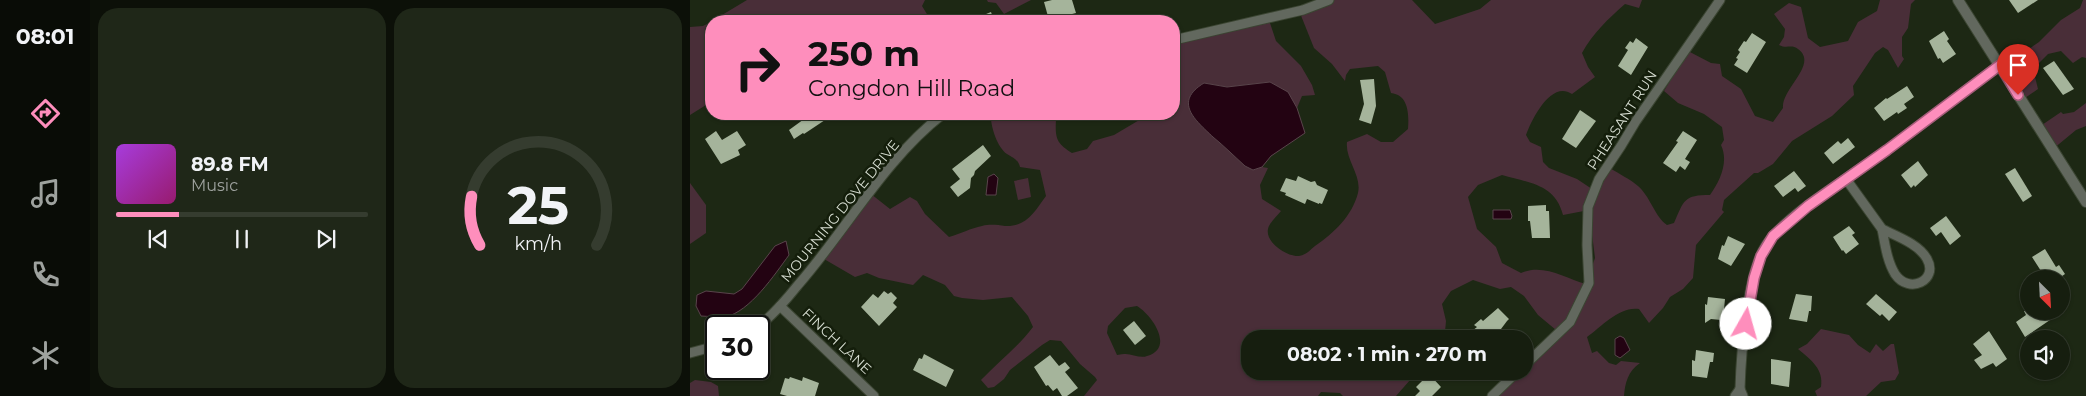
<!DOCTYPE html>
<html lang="en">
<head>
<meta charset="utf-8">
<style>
  :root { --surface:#161e0f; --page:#1f2718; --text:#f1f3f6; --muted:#9ea29e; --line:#353c2f; --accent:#fe8ebc }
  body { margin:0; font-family:Montserrat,sans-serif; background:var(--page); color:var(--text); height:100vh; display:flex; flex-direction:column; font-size:19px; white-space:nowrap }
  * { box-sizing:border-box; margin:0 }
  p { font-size:16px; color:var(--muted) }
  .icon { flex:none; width:28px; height:28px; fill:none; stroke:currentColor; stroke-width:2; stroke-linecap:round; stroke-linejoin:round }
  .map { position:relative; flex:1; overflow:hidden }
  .details { display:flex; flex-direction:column; gap:8px; padding:8px; background:#0c1008; width:600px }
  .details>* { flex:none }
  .guide { position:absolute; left:15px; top:15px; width:475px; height:105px; border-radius:20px; box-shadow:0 1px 4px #0004,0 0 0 1px var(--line); background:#fe8ebc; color:#111; overflow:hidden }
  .needle { width:32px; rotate:156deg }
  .buttons { position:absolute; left:1330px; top:270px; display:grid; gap:10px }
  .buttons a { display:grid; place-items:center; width:50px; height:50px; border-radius:50%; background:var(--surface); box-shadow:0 1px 4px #0004,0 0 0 1px var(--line); font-size:25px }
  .speed { position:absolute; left:15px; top:315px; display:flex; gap:10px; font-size:25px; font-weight:700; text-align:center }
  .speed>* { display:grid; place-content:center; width:65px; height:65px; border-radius:50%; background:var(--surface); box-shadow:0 1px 4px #0004,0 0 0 1px var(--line); line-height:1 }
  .speed .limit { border:2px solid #111; border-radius:8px; background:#fff; color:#111 }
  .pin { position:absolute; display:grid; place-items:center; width:42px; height:42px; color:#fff; margin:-51px -21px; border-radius:50% 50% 50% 0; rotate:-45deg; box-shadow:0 0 5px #0007 }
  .pin .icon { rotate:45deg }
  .me { position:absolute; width:55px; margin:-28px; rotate:7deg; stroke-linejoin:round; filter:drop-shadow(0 0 4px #0008) }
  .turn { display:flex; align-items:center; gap:18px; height:105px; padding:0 20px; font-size:22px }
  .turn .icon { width:65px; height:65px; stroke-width:2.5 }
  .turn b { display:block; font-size:35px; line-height:42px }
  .details .card { flex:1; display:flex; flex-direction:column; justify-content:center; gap:8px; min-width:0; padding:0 18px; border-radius:20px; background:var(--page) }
  .details .dial { align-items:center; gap:0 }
  .dial svg { height:130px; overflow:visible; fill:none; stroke:var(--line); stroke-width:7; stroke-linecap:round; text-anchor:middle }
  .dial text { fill:var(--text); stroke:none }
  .song { display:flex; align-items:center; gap:15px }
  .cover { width:60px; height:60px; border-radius:8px; background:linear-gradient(135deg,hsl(280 70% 55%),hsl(320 70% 35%)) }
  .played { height:5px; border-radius:2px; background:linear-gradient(90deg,var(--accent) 25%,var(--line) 25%) }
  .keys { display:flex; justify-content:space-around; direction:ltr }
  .details .tiles { flex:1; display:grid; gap:8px; grid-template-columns:repeat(2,1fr) }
  .trip { position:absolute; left:551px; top:330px; width:292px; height:50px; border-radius:20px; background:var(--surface); box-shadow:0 1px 4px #0004,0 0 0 1px var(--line); font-weight:700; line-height:50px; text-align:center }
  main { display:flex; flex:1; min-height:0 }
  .tab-bar { display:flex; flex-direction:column; width:90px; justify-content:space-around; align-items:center; background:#090c06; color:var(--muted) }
  .tab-bar .icon { width:35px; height:35px }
  .tab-bar .active { color:var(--accent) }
  .tab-bar b { font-size:22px; color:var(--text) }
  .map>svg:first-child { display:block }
  .green { fill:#492e38; fill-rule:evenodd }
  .water { fill:#230312; stroke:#59444b }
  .building { fill:#a5b49b }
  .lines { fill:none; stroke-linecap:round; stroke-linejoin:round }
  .minor-casing { stroke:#3b4532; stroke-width:11 }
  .tertiary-casing { stroke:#3b4532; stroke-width:12 }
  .minor { stroke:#62685e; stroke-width:9 }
  .tertiary { stroke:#62685e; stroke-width:10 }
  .route-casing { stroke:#a55c7a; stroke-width:12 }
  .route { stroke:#fe8ebc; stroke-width:9 }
  .labels { text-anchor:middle; stroke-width:5; stroke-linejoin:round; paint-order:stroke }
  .street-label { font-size:14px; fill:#d6ddd1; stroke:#141e0b }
</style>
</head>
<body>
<main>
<nav class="tab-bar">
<b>08:01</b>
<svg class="icon active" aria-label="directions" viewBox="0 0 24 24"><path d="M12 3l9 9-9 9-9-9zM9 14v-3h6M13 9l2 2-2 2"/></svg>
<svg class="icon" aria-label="music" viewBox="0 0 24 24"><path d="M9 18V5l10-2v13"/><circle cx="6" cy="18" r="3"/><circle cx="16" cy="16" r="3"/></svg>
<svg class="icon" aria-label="phone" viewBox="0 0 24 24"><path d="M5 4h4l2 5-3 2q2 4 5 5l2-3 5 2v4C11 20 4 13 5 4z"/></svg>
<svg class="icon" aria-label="climate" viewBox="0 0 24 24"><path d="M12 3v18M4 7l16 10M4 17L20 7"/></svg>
</nav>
<section class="details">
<div class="tiles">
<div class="card">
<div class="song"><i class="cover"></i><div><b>89.8 FM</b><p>Music</p></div></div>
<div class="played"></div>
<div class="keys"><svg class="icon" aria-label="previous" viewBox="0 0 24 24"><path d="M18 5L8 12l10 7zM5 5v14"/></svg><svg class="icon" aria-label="pause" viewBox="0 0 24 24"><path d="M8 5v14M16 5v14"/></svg><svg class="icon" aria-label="next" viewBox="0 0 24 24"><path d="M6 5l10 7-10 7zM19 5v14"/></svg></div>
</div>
<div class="card dial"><svg viewBox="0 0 100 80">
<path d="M14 69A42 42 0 1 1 86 69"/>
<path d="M14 69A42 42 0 0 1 9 39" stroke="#fe8ebc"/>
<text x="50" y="56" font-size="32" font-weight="700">25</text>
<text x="50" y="72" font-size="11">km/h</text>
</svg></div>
</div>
</section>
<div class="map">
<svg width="1396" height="396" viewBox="0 0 1396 396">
  <rect width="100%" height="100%" fill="#1d2814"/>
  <!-- green -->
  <g class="green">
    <path d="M57,0H235L232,6L240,19L233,21H22Z"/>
    <path d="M297,0H341L314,14L306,3L298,2Z"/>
    <path d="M636,0H722L745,24L790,9L801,0H952L949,8L935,4C918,19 903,33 892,53L898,67L905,77L882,94C861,80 842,119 836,135L840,142L851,147L853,162L859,168L887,179L902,189L920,168C929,174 940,179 948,186C960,196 965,217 977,225L984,223C994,200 994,195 1020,195C1030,181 1039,162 1031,145L1034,140L1032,127L1014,114L988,103L974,91L998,51L1021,63L1030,64L1032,76L1051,89L1065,116L1083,122L1093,108C1091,89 1129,64 1108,49C1102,44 1096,49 1089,45L1094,37L1095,29L1084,14L1099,3L1111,7L1118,38L1130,47L1158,41L1168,22L1187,11L1190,0H1225L1221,4L1218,28L1212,37V56L1214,59L1208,68L1198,50L1193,47L1185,53L1163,86L1164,95L1142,116L1102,141L1083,164L1068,173H1064L1034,200L1032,210L1034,212L1006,245L1003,278L993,289L980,297L973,308L959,323L949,309C930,306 912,326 897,337L902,353L907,351L919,363L926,365L931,361L950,363C938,371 935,383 934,396H803L827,371H835V364L866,330L848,315L834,296L821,287L810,289L783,280L761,291L752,304L756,321L755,332L752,334L751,339H560V371H728L706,396H653L650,393L631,392L628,396H394L407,380L405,377L390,364L371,341L360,340L352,345L320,370L314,379L304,387L298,388L291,380C308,362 328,347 343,327L338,316L322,297L293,300L272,298L264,296L255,285L233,275L223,285L189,278L177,273L165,277L134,259L181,194L200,209L220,197L227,201L235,214L259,237C270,234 281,228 292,226C300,224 307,225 315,226C337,227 345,211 356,196L350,170L330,167C328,159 323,158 317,154C307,147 300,125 301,114H372L366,119C365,138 366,143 382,153L397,149L403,141L424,135L451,119L452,114H484C484,101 489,100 490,91C493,75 488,57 484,42L579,20L586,41L611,66L622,85L625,95L612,96L607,108L580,82L537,87L514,83L499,109L506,120L555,166L563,170L572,167L578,168L570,185L572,199L591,211C587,216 579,223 578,229C575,243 598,257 609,256C616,255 620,250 625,246C644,233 662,216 668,193C672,175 655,160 657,142L677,134L691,142H703L718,129C719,115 719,95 701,93L695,72L688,66L660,69L656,75L655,81L642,64L624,48L610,13ZM812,175C839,183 865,184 873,215L899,210L905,258L896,284C875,278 853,263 831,273L812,263L806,247L787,229L778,197L788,185ZM447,306C462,315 485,348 457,356C450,359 441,353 434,354C431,354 429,355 427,355L417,333L418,326L435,308Z"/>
    <path d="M1393,0H1396V58L1392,57L1383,63L1371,51L1358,54L1343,69L1348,89L1332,100L1310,61L1336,51L1349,42L1371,20L1390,8Z"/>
    <path d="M21,22V105H16L0,115V27L13,26Z"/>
    <path d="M1396,103V126L1386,130L1363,149L1349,127L1371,112L1373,114L1384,112Z"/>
    <path d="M338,178L341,197L328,200L324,181Z"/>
    <path d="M0,183L16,205V233L0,244Z"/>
    <path d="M1131,329L1159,335L1168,345L1180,353L1186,344L1193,351L1201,344H1204L1209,373L1205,380L1191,382L1176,396H1127L1125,391L1131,387C1134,369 1121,360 1108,349L1117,344Z"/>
    <path d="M5,380L21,382L28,386L29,396H0V383Z"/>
  </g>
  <!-- water -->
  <g class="water">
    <path d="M580,82L598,92L607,108L615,133L581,156L572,167L563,170L555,166C544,156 534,146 523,137C505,120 483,102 514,83L537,87Z"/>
    <path d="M304,174L308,178L306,195H296L298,177Z"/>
    <path d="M803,210H820L822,216L821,219H803Z"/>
    <path d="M96,241L99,255C85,274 60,312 35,317C27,318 18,316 11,316L6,306L7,295L16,291L44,294L52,289L85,246Z"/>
    <path d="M930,336L934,338L940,350L930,358L925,355V339Z"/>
  </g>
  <!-- building -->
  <g class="building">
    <path d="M362,0H382L386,13L359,20L354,2Z"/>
    <path d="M1319,0H1348L1328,13Z"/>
    <path d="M301,12L304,21H279Z"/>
    <path d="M1254,31L1259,39L1257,41L1266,54L1253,63L1250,58L1248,59L1239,41Z"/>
    <path d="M1062,33L1076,42L1057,73L1044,65L1048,59L1046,58L1050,52L1048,50L1054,41L1056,42Z"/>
    <path d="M946,38L958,47L941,75L928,66L938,50L935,48L940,41L943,43Z"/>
    <path d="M1364,61L1384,89L1373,95L1353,68Z"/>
    <path d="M684,79L686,106L681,124L669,120L674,104L670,80Z"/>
    <path d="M1217,86L1224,97L1214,104L1217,108L1208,114L1207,112L1194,121L1184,108L1196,98L1197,99Z"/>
    <path d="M890,110L906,121L886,148L872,139Z"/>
    <path d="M121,114H144L114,134L113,133L104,139L99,130Z"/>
    <path d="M26,131L32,140L47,131L56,145L48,150L50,155L31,164L15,139Z"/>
    <path d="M993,131L1007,140L995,159L1000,162L995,170L990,166L986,172L973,163L988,142L986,141Z"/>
    <path d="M1158,138L1165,147L1143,164L1134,153L1148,141L1151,144Z"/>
    <path d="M293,145L301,156L285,171L284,175L281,178L280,188L268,197L260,187L270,179L262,169Z"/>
    <path d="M1228,161L1238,175L1225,187L1224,185L1221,188L1211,175Z"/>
    <path d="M1325,168L1342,196L1333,202L1315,174Z"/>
    <path d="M1104,171L1116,186L1108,192L1105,188L1093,197L1084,186Z"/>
    <path d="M608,176L621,182L625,181L627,185L638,190L632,204L629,203V204L617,199L615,204L595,195L596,193L590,191L596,178L606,181Z"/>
    <path d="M856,205V211H859L860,238H842L840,221H838V206Z"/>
    <path d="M1256,216L1271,236L1260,245L1251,232L1246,236L1240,228Z"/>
    <path d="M1159,226L1165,233L1162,235L1169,244L1156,254L1153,250L1152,251L1143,237Z"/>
    <path d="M1038,236L1055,244L1041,266L1028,259L1032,245L1034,246Z"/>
    <path d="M1355,249L1366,267L1369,265L1375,274L1368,279H1339L1351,271L1342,257Z"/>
    <path d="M194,291L198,294L201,292L207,298L203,303L207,307L189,326L171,307L183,294L188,298Z"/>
    <path d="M1106,294L1122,296L1121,311H1119L1117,322L1099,319Z"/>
    <path d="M1186,294L1207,312L1199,321L1192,314L1190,316L1176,304Z"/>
    <path d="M1018,297L1035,299L1034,309L1031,320L1021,319L1015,323V304L1017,305Z"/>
    <path d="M808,308L819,319L817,321L805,337L790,339L782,331L787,327L784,325L791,319L793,321Z"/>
    <path d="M1334,311H1354L1360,320L1335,337L1326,322L1336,315Z"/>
    <path d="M444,321L456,336L445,345L433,330Z"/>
    <path d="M1299,331L1317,359L1306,367L1303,363L1291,369L1284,360L1292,355L1283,344Z"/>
    <path d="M1006,350L1024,353L1023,362H1020L1017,378L1002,376V360L1005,361Z"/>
    <path d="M234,354L264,370L256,387L223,370L229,358L232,359Z"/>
    <path d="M360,355L369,366L375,362L380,368L375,372L388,388L377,396H372L367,388L363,391L358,385L356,386L344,367Z"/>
    <path d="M1081,359L1101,362L1099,387L1081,384Z"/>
    <path d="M739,374L751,387L742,396H725L730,391L726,387Z"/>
    <path d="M100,377L112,381L113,377L129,383L125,396H97L90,394L95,378L99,379Z"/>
  </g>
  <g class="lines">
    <defs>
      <g id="minor">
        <path d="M484,40L613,10L639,0"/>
        <path d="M1156,179L1192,229"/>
        <path d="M1192,229C1206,236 1229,244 1237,259C1249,280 1219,295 1205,274C1197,261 1195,244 1192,229Z"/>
        <path d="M90,306L184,396"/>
        <path d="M69,326C84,314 96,300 108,285C157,229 194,160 253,114"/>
        <path d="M0,353L26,346"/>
        <path d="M835,365L880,322L899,283L897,245L898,207L909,179L931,146L946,121L1030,0"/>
        <path d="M1050,389C1051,354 1057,274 1076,245C1096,215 1152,182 1183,160C1226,130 1267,96 1310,65"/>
        <path d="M802,396L828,371"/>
        <path d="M1045,396L1050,389L1053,396"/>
      </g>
      <path id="tertiary" d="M1268,0L1396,202"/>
    </defs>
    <!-- minor casing -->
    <use href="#minor" class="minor-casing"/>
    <!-- tertiary casing -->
    <use href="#tertiary" class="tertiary-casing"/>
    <!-- minor -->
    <use href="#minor" class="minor"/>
    <!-- tertiary -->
    <use href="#tertiary" class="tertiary"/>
  </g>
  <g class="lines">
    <defs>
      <path id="route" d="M1056,324L1064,278L1071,256L1083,236L1118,206L1197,150L1310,65L1328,95"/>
    </defs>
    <!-- route casing -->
    <use href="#route" class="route-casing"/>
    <!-- route -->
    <use href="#route" class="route"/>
  </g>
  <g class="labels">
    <!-- street labels -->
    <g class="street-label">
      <text transform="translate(932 120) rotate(-57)" y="5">PHEASANT RUN</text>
      <text transform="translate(150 211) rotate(-51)" y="5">MOURNING DOVE DRIVE</text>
      <text transform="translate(147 341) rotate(43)" y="5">FINCH LANE</text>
    </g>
  </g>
</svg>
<div class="buttons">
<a><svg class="needle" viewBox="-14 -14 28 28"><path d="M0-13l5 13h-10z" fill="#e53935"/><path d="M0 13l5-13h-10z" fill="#9ea29e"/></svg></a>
<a><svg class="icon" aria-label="sound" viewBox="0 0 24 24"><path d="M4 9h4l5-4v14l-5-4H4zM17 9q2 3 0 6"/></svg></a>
</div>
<div class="speed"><div class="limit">30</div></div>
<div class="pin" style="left:1328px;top:95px;background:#d93025"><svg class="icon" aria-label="arrive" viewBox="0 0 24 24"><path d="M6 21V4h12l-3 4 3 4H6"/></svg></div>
<svg class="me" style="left:1056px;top:324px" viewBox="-20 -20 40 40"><circle r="19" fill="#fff"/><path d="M0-13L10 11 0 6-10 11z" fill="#fe8ebc"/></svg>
<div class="trip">08:02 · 1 min · 270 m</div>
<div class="guide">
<div class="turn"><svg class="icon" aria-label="right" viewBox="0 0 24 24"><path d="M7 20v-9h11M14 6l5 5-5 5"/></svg><div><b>250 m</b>Congdon Hill Road</div></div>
</div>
</div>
</main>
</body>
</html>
